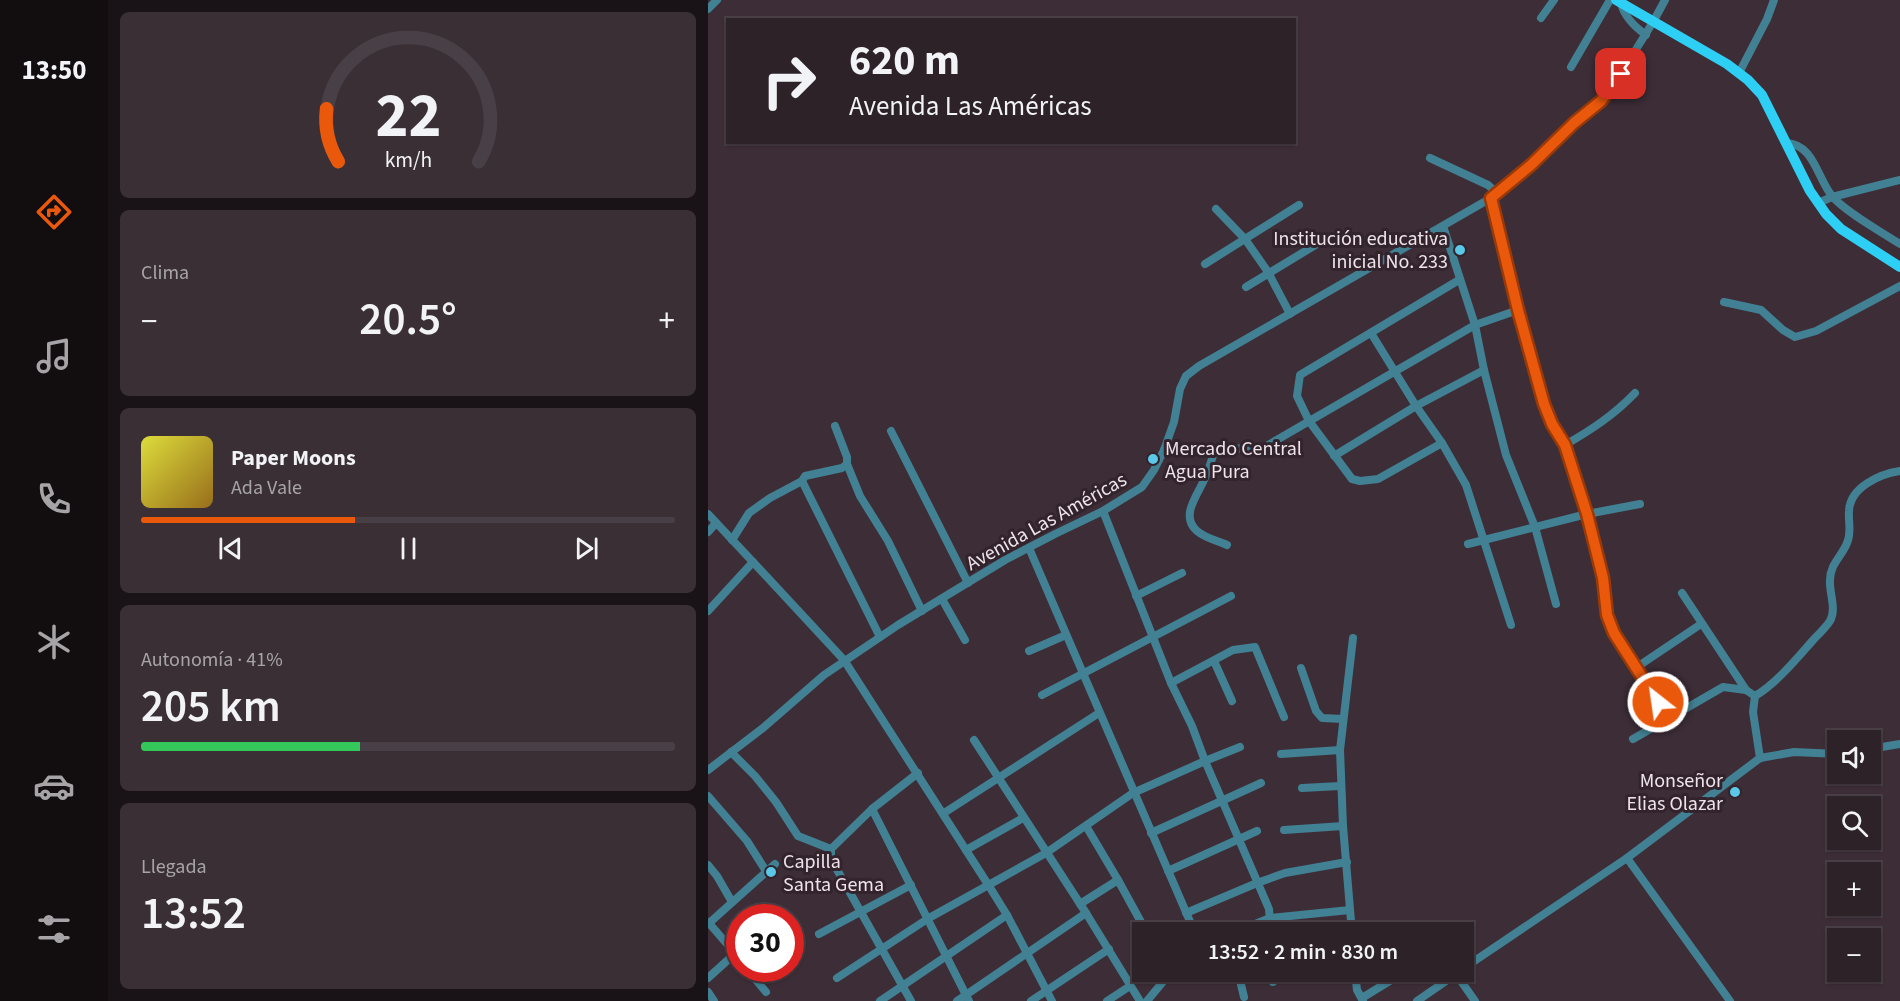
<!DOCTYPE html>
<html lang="es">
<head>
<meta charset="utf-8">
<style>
  :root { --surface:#2e2229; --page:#3a2f35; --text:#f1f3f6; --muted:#a7a4a8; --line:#493f46; --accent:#ea580c }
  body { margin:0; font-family:"Source Sans 3",sans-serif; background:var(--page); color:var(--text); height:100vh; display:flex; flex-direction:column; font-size:22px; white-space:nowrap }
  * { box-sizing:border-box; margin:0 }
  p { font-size:20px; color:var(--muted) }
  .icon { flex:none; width:33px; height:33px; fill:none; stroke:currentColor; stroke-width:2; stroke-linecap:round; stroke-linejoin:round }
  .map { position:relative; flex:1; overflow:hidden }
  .side { display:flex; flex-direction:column; gap:12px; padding:12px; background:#191317; width:600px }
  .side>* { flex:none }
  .guide { position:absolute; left:18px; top:18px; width:570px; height:126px; border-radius:0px; box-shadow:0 2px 4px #0004,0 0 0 2px var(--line); background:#2e2229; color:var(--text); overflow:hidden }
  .controls { position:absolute; left:1119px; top:730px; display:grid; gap:12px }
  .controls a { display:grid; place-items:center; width:54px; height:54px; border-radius:0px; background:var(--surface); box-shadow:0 2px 4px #0004,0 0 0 2px var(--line); font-size:30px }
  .speed { position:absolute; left:18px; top:904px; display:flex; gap:12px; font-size:30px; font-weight:700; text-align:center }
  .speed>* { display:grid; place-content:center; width:78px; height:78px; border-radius:50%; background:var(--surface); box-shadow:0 2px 4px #0004,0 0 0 2px var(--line); line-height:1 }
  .speed .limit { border:9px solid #d22; background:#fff; color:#111 }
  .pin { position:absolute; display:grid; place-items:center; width:51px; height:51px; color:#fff; margin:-26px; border-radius:12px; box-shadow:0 3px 9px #0006 }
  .me { position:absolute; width:66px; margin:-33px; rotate:330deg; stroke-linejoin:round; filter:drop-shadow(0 0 4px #0008) }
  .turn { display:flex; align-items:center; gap:21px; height:126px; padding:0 24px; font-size:27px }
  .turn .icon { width:78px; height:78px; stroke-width:2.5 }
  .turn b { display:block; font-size:42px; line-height:51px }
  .big { font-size:45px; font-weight:600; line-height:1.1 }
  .side .tile { flex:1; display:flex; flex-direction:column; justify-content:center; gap:9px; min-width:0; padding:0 21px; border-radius:9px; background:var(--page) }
  .side .dial { align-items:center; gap:0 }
  .dial svg { height:156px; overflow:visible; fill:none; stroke:var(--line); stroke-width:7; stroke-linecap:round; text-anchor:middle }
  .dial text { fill:var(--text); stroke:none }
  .song { display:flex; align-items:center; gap:18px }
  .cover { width:72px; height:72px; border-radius:9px; background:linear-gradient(135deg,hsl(60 70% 55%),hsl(40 70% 35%)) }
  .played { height:6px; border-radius:3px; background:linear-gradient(90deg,var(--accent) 40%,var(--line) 40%) }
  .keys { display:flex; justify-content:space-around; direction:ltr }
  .heat { display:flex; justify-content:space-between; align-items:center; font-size:33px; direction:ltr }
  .charge { height:9px; border-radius:4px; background:linear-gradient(90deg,#34c759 41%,var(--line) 0) }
  .trip { position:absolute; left:424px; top:922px; width:342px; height:60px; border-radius:0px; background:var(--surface); box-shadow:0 2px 4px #0004,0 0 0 2px var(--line); font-weight:600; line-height:60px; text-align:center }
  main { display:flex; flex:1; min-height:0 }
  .menu { display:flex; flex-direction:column; width:108px; justify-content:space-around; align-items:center; background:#120e10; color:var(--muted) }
  .menu .icon { width:42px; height:42px }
  .menu .on { color:var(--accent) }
  .menu b { font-size:27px; color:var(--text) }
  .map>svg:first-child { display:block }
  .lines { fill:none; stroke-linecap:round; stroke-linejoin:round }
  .minor { stroke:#418193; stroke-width:8 }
  .major { stroke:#2ecff5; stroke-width:10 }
  .route-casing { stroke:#983908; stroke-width:15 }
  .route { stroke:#ea580c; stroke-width:10 }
  .poi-dot { fill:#5ac8e6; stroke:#32232c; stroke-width:2 }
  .labels { text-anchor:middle; stroke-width:6; stroke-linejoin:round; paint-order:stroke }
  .poi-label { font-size:20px; fill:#efe4ea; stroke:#32232c; text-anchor:end }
  .street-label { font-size:20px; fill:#efe4ea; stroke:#32232c }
</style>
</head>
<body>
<main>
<nav class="menu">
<b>13:50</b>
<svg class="icon on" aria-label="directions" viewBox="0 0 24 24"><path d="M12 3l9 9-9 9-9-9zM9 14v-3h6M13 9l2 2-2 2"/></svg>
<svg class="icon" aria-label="music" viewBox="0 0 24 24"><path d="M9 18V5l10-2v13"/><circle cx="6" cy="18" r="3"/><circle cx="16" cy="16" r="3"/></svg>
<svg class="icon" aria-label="phone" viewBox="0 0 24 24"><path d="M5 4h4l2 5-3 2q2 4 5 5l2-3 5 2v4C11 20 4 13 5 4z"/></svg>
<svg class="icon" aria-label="climate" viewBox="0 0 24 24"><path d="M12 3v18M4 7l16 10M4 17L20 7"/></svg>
<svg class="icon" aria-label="car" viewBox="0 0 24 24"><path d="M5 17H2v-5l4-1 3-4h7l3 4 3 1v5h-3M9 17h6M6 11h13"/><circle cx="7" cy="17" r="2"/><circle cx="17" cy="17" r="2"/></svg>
<svg class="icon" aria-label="filters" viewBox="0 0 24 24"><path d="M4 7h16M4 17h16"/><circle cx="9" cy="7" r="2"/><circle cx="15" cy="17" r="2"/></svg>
</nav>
<section class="side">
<div class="tile dial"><svg viewBox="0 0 100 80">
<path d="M14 69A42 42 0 1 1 86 69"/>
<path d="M14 69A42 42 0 0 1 8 42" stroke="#ea580c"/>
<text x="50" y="56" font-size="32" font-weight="700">22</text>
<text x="50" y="72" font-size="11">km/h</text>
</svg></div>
<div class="tile"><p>Clima</p>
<div class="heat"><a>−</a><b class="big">20.5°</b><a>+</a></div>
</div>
<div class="tile">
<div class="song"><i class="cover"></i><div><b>Paper Moons</b><p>Ada Vale</p></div></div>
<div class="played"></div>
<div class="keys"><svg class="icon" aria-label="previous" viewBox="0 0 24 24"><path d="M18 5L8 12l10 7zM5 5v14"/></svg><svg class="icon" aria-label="pause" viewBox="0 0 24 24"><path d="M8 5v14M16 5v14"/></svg><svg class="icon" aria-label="next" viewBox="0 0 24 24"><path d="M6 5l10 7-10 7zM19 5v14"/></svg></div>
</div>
<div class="tile"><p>Autonomía · 41%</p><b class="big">205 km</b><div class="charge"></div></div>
<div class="tile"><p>Llegada</p><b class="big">13:52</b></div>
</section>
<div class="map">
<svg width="1192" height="1001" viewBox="0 0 1192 1001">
  <rect width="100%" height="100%" fill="#3d2d37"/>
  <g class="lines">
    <!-- minor -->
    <g class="minor">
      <path d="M913,3C916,17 927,27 938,35"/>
      <path d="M0,9L9,0"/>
      <path d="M833,18L846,0"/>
      <path d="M863,67L902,0"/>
      <path d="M1031,73L1059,19L1066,0"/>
      <path d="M1078,143C1106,144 1109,178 1124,196C1136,211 1175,233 1192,244"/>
      <path d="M722,158L780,185L790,194"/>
      <path d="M783,198L810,310L836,404L845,424L857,445L879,514L895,578L899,615L906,633L961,717"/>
      <path d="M1110,203L1124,197L1192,180"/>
      <path d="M508,209L537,239L560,272L582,314"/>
      <path d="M735,226L767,325L776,370L798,455L827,527L848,604"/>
      <path d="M497,264L591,205"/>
      <path d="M538,287L619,238"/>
      <path d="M1016,302L1053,310L1075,330L1087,337L1108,331L1192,286"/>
      <path d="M663,333L708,406L734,443L758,485L803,625"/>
      <path d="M127,426L139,457V464L134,468L97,476L94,481L172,637"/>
      <path d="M183,431L260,583"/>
      <path d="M734,443L670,479L652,481L644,479L601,421L589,396L592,375L751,280"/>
      <path d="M857,445C883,430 906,415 927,393"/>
      <path d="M507,449C504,459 501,470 496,480C489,496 472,516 489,531C497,538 510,541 519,545"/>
      <path d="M456,450L555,448L767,325L810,310"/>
      <path d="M626,456L708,406L776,370"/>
      <path d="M139,464L152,496L180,541L214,611"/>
      <path d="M395,511L463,683L484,726L497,761L561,909L563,933"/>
      <path d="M0,514L45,562"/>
      <path d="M0,532L8,523"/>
      <path d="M24,540L41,513L62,498L94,481"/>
      <path d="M760,544L879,514L932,504"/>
      <path d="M321,548L487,933"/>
      <path d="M974,593L1038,690"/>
      <path d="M428,596L474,573"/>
      <path d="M234,599L257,640"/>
      <path d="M0,611L45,562L136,660L281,886L299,915L344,1001"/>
      <path d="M321,651L358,635"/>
      <path d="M506,661L524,701"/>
      <path d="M929,667L993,624"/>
      <path d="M593,668L608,711L614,718L635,719"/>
      <path d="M463,683L525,650L547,647L576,717"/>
      <path d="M334,695L523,596"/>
      <path d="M925,739L1015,687L1038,690L1047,696"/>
      <path d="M266,740L378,913L432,1001"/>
      <path d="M1162,749L1192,744"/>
      <path d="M23,752L47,776L68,802L90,836L123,849"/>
      <path d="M573,754L632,750"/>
      <path d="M1052,758L1045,712L1047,696C1070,682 1089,658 1107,638C1112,633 1118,627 1122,621C1129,609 1121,593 1122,580C1122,564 1134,556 1139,543C1144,532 1140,522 1141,511C1142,487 1172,474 1192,471"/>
      <path d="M0,770L55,728L116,675L190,625L297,560L347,534L395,511L434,487L446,470L456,450L466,422L472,389L478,376L491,366L790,194L901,93L945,22L957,0"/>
      <path d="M594,788L632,786"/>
      <path d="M0,796L39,841L58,871"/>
      <path d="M164,809L261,1001"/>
      <path d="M236,813L391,713"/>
      <path d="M378,826L410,880"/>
      <path d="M576,830L635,826"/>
      <path d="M443,833L553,783"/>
      <path d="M258,850L315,818"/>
      <path d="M919,858L1022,1001"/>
      <path d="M0,865L9,876L24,902"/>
      <path d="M460,871L549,831"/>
      <path d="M372,904L410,880L439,933"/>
      <path d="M478,913L549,883L577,873L639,862"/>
      <path d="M59,918L63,913"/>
      <path d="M1,923L32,959"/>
      <path d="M0,924L67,864"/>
      <path d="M525,933L562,918L642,910"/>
      <path d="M644,933L635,826L632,750L645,638"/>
      <path d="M111,934L203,885"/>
      <path d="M756,968L919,858L1052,758L1086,752L1130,754"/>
      <path d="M39,969L58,992"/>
      <path d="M530,972L536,997"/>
      <path d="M564,972L565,982"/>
      <path d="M647,972L649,990L655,1001"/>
      <path d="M748,974L767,1001"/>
      <path d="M0,978L32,949"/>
      <path d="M129,978L221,918L338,853L425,793L497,761L532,747"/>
      <path d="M0,992L6,1001"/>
      <path d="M654,998L693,974"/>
      <path d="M172,1001L299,915"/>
      <path d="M203,1001L123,859V849L164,809L210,773"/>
      <path d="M249,1001L378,913"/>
      <path d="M323,1001L401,949"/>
      <path d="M399,1001L422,986"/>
      <path d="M439,1001L463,972"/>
      <path d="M709,1001L751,972"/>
    </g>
    <!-- major -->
    <path class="major" d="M908,0L1019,64L1040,80L1054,95L1102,191L1118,214L1133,229L1192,267"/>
  </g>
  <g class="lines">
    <defs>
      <path id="route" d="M913,74L893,101L866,123L823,165L783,198L810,310L836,404L844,424L857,445L879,514L895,578L899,615L906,633L950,702"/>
    </defs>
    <!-- route casing -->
    <use href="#route" class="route-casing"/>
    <!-- route -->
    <use href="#route" class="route"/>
  </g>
  <!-- markers -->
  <g class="poi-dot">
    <circle cx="752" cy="250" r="6"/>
    <circle cx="445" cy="459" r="6"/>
    <circle cx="1027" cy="792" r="6"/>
    <circle cx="63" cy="872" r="6"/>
  </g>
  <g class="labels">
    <!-- poi labels -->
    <g class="poi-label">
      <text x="740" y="245">Institución educativa<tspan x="740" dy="23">inicial No. 233</tspan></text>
      <text x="457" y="455" text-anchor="start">Mercado Central<tspan x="457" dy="23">Agua Pura</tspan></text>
      <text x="1015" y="787">Monseñor<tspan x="1015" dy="23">Elias Olazar</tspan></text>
      <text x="75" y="868" text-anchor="start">Capilla<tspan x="75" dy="23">Santa Gema</tspan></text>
    </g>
    <!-- street labels -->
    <g class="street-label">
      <text transform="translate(338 521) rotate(-29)" y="7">Avenida Las Américas</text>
    </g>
  </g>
</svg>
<div class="controls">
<a><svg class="icon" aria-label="sound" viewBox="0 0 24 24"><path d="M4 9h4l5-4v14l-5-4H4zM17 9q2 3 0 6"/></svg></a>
<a><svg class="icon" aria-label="search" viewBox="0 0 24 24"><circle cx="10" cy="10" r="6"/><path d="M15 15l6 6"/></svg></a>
<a>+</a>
<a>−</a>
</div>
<div class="speed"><div class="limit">30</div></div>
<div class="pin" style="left:913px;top:74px;background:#d93025"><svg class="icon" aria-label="arrive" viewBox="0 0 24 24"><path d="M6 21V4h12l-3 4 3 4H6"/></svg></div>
<svg class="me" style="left:950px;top:702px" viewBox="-20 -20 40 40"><circle r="17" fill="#ea580c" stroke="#fff" stroke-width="3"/><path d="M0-11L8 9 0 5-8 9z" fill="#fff"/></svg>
<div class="trip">13:52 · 2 min · 830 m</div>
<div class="guide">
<div class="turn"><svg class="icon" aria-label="right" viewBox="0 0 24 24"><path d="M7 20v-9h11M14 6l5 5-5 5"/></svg><div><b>620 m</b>Avenida Las Américas</div></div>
</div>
</div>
</main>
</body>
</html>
